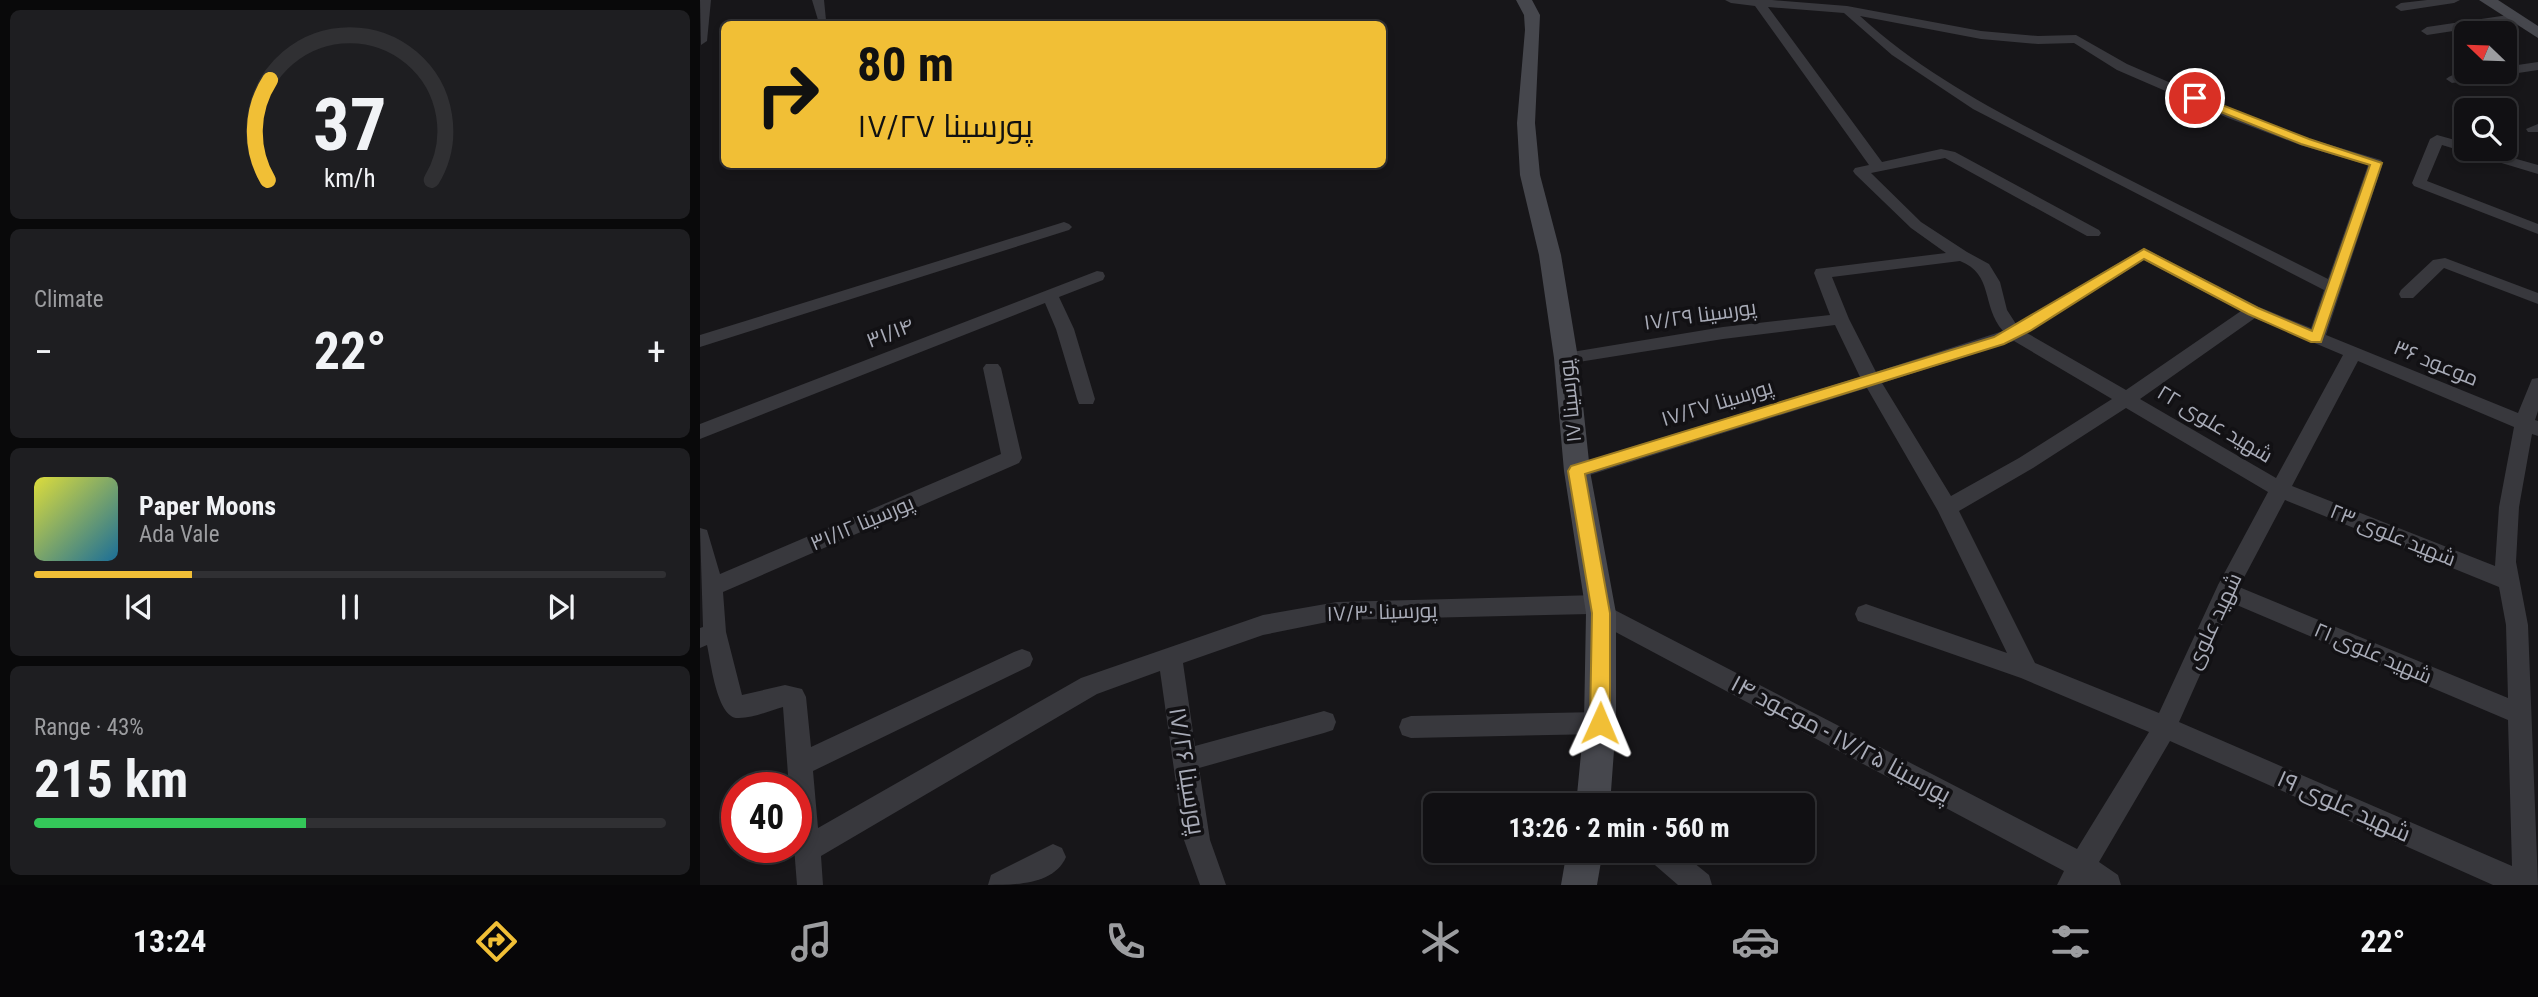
<!DOCTYPE html>
<html lang="en">
<head>
<meta charset="utf-8">
<style>
  :root { --surface:#111013; --page:#1e1e21; --text:#f1f3f6; --muted:#9c9da0; --line:#303033; --accent:#f1bf36 }
  body { margin:0; font-family:"Roboto Condensed",Cairo,sans-serif; background:var(--page); color:var(--text); height:100vh; display:flex; flex-direction:column; font-size:26px; white-space:nowrap }
  * { box-sizing:border-box; margin:0 }
  p { font-size:23px; color:var(--muted) }
  .icon { flex:none; width:38px; height:38px; fill:none; stroke:currentColor; stroke-width:2; stroke-linecap:round; stroke-linejoin:round }
  .map { position:relative; flex:1; overflow:hidden }
  .sheet { display:flex; flex-direction:column; gap:10px; padding:10px; background:#09090a; width:700px }
  .sheet>* { flex:none }
  .guide { position:absolute; left:21px; top:21px; width:665px; height:147px; border-radius:10px; box-shadow:0 4px 10px #0003,0 0 0 2px var(--line); background:#f1bf36; color:#111; overflow:hidden }
  .needle { width:46px; rotate:293deg }
  .fabs { position:absolute; left:1754px; top:21px; display:grid; gap:14px }
  .fabs a { display:grid; place-items:center; width:63px; height:63px; border-radius:10px; background:var(--surface); box-shadow:0 4px 10px #0003,0 0 0 2px var(--line); font-size:35px }
  .speed { position:absolute; left:21px; top:772px; display:flex; gap:14px; font-size:35px; font-weight:700; text-align:center }
  .speed>* { display:grid; place-content:center; width:91px; height:91px; border-radius:50%; background:var(--surface); box-shadow:0 4px 10px #0003,0 0 0 2px var(--line); line-height:1 }
  .speed .limit { border:10px solid #d22; background:#fff; color:#111 }
  .pin { position:absolute; display:grid; place-items:center; width:60px; height:60px; color:#fff; margin:-30px; border:4px solid #fff; border-radius:50%; box-shadow:0 2px 7px #0007 }
  .me { position:absolute; width:77px; margin:-38px; rotate:1deg; stroke-linejoin:round; filter:drop-shadow(0 0 5px #0008) }
  .turn { display:flex; align-items:center; gap:24px; height:147px; padding:0 21px; font-size:32px }
  .turn .icon { width:91px; height:91px; stroke-width:2.5 }
  .turn b { display:block; font-size:49px; line-height:60px }
  .big { font-size:52px; font-weight:700; line-height:1.1 }
  .sheet .tile { flex:1; display:flex; flex-direction:column; justify-content:center; gap:10px; min-width:0; padding:0 24px; border-radius:10px; background:var(--page) }
  .sheet .dial { align-items:center; gap:0 }
  .dial svg { height:182px; overflow:visible; fill:none; stroke:var(--line); stroke-width:7; stroke-linecap:round; text-anchor:middle }
  .dial text { fill:var(--text); stroke:none }
  .song { display:flex; align-items:center; gap:21px }
  .cover { width:84px; height:84px; border-radius:10px; background:linear-gradient(135deg,hsl(60 70% 55%),hsl(200 70% 35%)) }
  .played { height:7px; border-radius:4px; background:linear-gradient(90deg,var(--accent) 25%,var(--line) 25%) }
  .keys { display:flex; justify-content:space-around; direction:ltr }
  .heat { display:flex; justify-content:space-between; align-items:center; font-size:38px; direction:ltr }
  .charge { height:10px; border-radius:5px; background:linear-gradient(90deg,#34c759 43%,var(--line) 0) }
  .trip { position:absolute; left:723px; top:793px; width:392px; height:70px; border-radius:10px; background:var(--surface); box-shadow:0 4px 10px #0003,0 0 0 2px var(--line); font-weight:700; line-height:70px; text-align:center }
  .tab-bar { display:flex; height:112px; justify-content:space-around; align-items:center; background:#070608; color:var(--muted) }
  .tab-bar .icon { width:49px; height:49px }
  .tab-bar .selected { color:var(--accent) }
  .tab-bar b { font-size:32px; color:var(--text) }
  main { display:flex; flex:1; min-height:0 }
  .map>svg:first-child { display:block }
  .lines { fill:none; stroke-linecap:round; stroke-linejoin:round }
  .street { fill:#38383d; fill-rule:evenodd }
  .secondary { fill:#46474d; fill-rule:evenodd }
  .route { fill:#f1bf36; stroke:#9d7c23; stroke-width:2 }
  .labels { text-anchor:middle; stroke-width:7; stroke-linejoin:round; paint-order:stroke }
  .street-label { font-size:21px; fill:#a9acb8; stroke:#121114 }
  .near-street-label { font-size:24px; fill:#a9acb8; stroke:#121114 }
</style>
</head>
<body>
<main>
<section class="sheet">
<div class="tile dial"><svg viewBox="0 0 100 80">
<path d="M14 69A42 42 0 1 1 86 69"/>
<path d="M14 69A42 42 0 0 1 15 25" stroke="#f1bf36"/>
<text x="50" y="56" font-size="32" font-weight="700">37</text>
<text x="50" y="72" font-size="11">km/h</text>
</svg></div>
<div class="tile"><p>Climate</p>
<div class="heat"><a>−</a><b class="big">22°</b><a>+</a></div>
</div>
<div class="tile">
<div class="song"><i class="cover"></i><div><b>Paper Moons</b><p>Ada Vale</p></div></div>
<div class="played"></div>
<div class="keys"><svg class="icon" aria-label="previous" viewBox="0 0 24 24"><path d="M18 5L8 12l10 7zM5 5v14"/></svg><svg class="icon" aria-label="pause" viewBox="0 0 24 24"><path d="M8 5v14M16 5v14"/></svg><svg class="icon" aria-label="next" viewBox="0 0 24 24"><path d="M6 5l10 7-10 7zM19 5v14"/></svg></div>
</div>
<div class="tile"><p>Range · 43%</p><b class="big">215 km</b><div class="charge"></div></div>
</section>
<div class="map">
<svg width="1838" height="885" viewBox="0 0 1838 885">
  <rect width="100%" height="100%" fill="#171619"/>
  <g class="lines">
    <!-- street -->
    <g class="street">
      <path d="M0,0H11L7,41L1,45Z"/>
      <path d="M112,0H124L126,20H118Z"/>
      <path d="M1025,0H1072L1147,6L1281,31L1338,36L1376,35L1427,64L1538,112L1610,139L1681,160L1683,163L1626,335L1818,413L1832,379L1838,378V411L1835,420L1838,421V436L1832,434L1819,507L1816,562L1828,625L1838,885H1793L1470,741L1399,862L1418,875L1421,885H1357L1364,871L893,620L890,614L637,620L563,635L483,663L495,746L624,711L633,714L636,722L633,730L624,733L499,768L510,840L526,885H500L484,840L460,671L397,694L121,856L123,885H97L94,847H96V788H89L83,707C69,711 53,718 39,718C17,720 11,662 7,645L0,648V628L3,627L0,528L7,530L20,574L301,454L283,368L286,364H298L301,368L322,458L319,463L23,592L26,632L42,695L85,685L102,689L106,697L111,747L314,652L322,649L330,652L333,659L330,666L113,771L118,828L381,678L563,615L637,602L897,595L905,597L907,606L1377,849L1449,732L1321,678L1158,621L1155,614L1158,607L1166,604L1307,653L1238,511L1167,388L877,479L870,476L867,471L870,466L1160,377L1135,325L1023,339L866,364L857,358L860,354L1023,327L1130,315L1114,273L1116,269L1246,253L1211,228L1155,174L1153,171L1155,168L1169,165L1055,6L1031,3ZM1068,7L1144,13L1192,55L1273,109L1624,290L1611,328L1559,307L1444,248L1316,324L1307,310L1300,282L1289,264L1267,252L1221,222L1171,173L1245,158L1387,236H1399L1401,233L1399,230L1255,152L1241,149L1182,162ZM1160,16L1281,39L1338,44L1374,43L1417,70L1528,118L1600,145L1668,165L1628,279C1543,236 1456,194 1371,150C1297,112 1222,73 1160,16ZM1444,260L1541,311L1426,390L1327,333ZM1260,261C1294,274 1281,306 1303,331L1176,372L1149,319L1132,277ZM1555,318L1643,355L1576,478L1440,399ZM1314,341L1412,399L1319,458L1251,496L1182,383ZM1658,361L1814,427L1799,507L1795,566L1592,486ZM1426,408L1568,492L1518,585L1459,713L1335,663L1259,511L1333,468ZM1585,500L1799,587L1806,625L1808,698L1539,587ZM1532,603L1808,720L1812,866L1479,722Z"/>
      <path d="M1727,0H1760L1754,3L1701,11L1695,7L1701,3Z"/>
      <path d="M1815,14L1819,15V21L1727,35L1721,31L1727,27Z"/>
      <path d="M1838,62V70L1752,83L1746,79C1760,68 1787,72 1804,72V67Z"/>
      <path d="M1838,124V132H1828L1826,129Z"/>
      <path d="M1737,135L1766,143V149H1781L1838,165V174L1742,145L1727,181L1838,224V234L1714,186L1712,183L1730,139Z"/>
      <path d="M364,222L369,224L372,227L369,230L0,347V335Z"/>
      <path d="M1745,258L1838,293V304L1744,268L1713,298H1701L1699,294L1701,290L1733,260Z"/>
      <path d="M397,271L403,272L405,276L403,280L359,297L374,329L395,399L393,404H379L377,399L356,329L345,303L0,439V424Z"/>
      <path d="M900,712L909,715L912,723L909,731L900,734L711,738L702,735L699,727L702,719L711,716Z"/>
      <path d="M353,844L362,848L366,857C354,885 314,885 288,885L291,875Z"/>
      <path d="M944,850H978L1009,875L1012,885H978L948,859Z"/>
    </g>
    <!-- secondary -->
    <g class="secondary">
      <path d="M816,0H832L840,15L835,123L840,175L861,255L878,358L890,471L916,613V723L910,805H876L884,723L886,613L864,471L854,358L839,255L820,175L817,123L825,30L824,15Z"/>
      <path d="M1779,0H1798L1838,26V38Z"/>
      <path d="M867,850H903L897,885H861Z"/>
    </g>
  </g>
  <!-- route -->
  <path class="route" d="M1491,96H1499L1609,139L1682,163L1621,342H1611L1548,314L1444,259L1330,331L1304,344L885,474L910,613V723L907,730L900,732L893,730L890,723L892,613L868,471L871,466L1294,337L1444,249L1558,308L1612,331L1670,165L1601,144L1491,100Z"/>
  <g class="labels">
    <!-- street labels -->
    <g class="street-label">
      <text transform="translate(1000 315) rotate(-8)" y="7">پورسینا ۱۷/۲۹</text>
      <text transform="translate(190 333) rotate(-21)" y="7">۳۱/۱۴</text>
      <text transform="translate(1736 363) rotate(22)" y="7">موعود ۳۶</text>
      <text transform="translate(870 401) rotate(-96)" y="7">پورسینا ۱۷</text>
      <text transform="translate(1017 403) rotate(-17)" y="7">پورسینا ۱۷/۲۷</text>
      <text transform="translate(1515 424) rotate(31)" y="7">شهید علوی ۲۲</text>
      <text transform="translate(162 523) rotate(-23)" y="7">پورسینا ۳۱/۱۲</text>
      <text transform="translate(1693 535) rotate(22)" y="7">شهید علوی ۲۳</text>
      <text transform="translate(682 612) rotate(-2)" y="7">پورسینا ۱۷/۳۰</text>
      <text transform="translate(1514 621) rotate(-65)" y="7">شهید علوی</text>
      <text transform="translate(1673 653) rotate(23)" y="7">شهید علوی ۲۱</text>
    </g>
    <!-- near-street labels -->
    <g class="near-street-label">
      <text transform="translate(1141 739) rotate(28)" y="8">پورسینا ۱۷/۲۵ - موعود ۱۴</text>
      <text transform="translate(487 771) rotate(81)" y="8">پورسینا ۱۷/۲۶</text>
      <text transform="translate(1644 806) rotate(24)" y="8">شهید علوی ۱۹</text>
    </g>
  </g>
</svg>
<div class="fabs">
<a><svg class="needle" viewBox="-14 -14 28 28"><path d="M0-13l5 13h-10z" fill="#e53935"/><path d="M0 13l5-13h-10z" fill="#9c9da0"/></svg></a>
<a><svg class="icon" aria-label="search" viewBox="0 0 24 24"><circle cx="10" cy="10" r="6"/><path d="M15 15l6 6"/></svg></a>
</div>
<div class="speed"><div class="limit">40</div></div>
<div class="pin" style="left:1495px;top:98px;background:#d93025"><svg class="icon" aria-label="arrive" viewBox="0 0 24 24"><path d="M6 21V4h12l-3 4 3 4H6"/></svg></div>
<svg class="me" style="left:900px;top:723px" viewBox="-20 -20 40 40"><path d="M0-17L14 15 0 8-14 15z" fill="#f1bf36" stroke="#fff" stroke-width="4"/></svg>
<div class="trip">13:26 · 2 min · 560 m</div>
<div class="guide">
<div class="turn"><svg class="icon" aria-label="right" viewBox="0 0 24 24"><path d="M7 20v-9h11M14 6l5 5-5 5"/></svg><div><b>80 m</b>پورسینا ۱۷/۲۷</div></div>
</div>
</div>
</main>
<nav class="tab-bar">
<b>13:24</b>
<svg class="icon selected" aria-label="directions" viewBox="0 0 24 24"><path d="M12 3l9 9-9 9-9-9zM9 14v-3h6M13 9l2 2-2 2"/></svg>
<svg class="icon" aria-label="music" viewBox="0 0 24 24"><path d="M9 18V5l10-2v13"/><circle cx="6" cy="18" r="3"/><circle cx="16" cy="16" r="3"/></svg>
<svg class="icon" aria-label="phone" viewBox="0 0 24 24"><path d="M5 4h4l2 5-3 2q2 4 5 5l2-3 5 2v4C11 20 4 13 5 4z"/></svg>
<svg class="icon" aria-label="climate" viewBox="0 0 24 24"><path d="M12 3v18M4 7l16 10M4 17L20 7"/></svg>
<svg class="icon" aria-label="car" viewBox="0 0 24 24"><path d="M5 17H2v-5l4-1 3-4h7l3 4 3 1v5h-3M9 17h6M6 11h13"/><circle cx="7" cy="17" r="2"/><circle cx="17" cy="17" r="2"/></svg>
<svg class="icon" aria-label="filters" viewBox="0 0 24 24"><path d="M4 7h16M4 17h16"/><circle cx="9" cy="7" r="2"/><circle cx="15" cy="17" r="2"/></svg>
<b>22°</b>
</nav>
</body>
</html>
